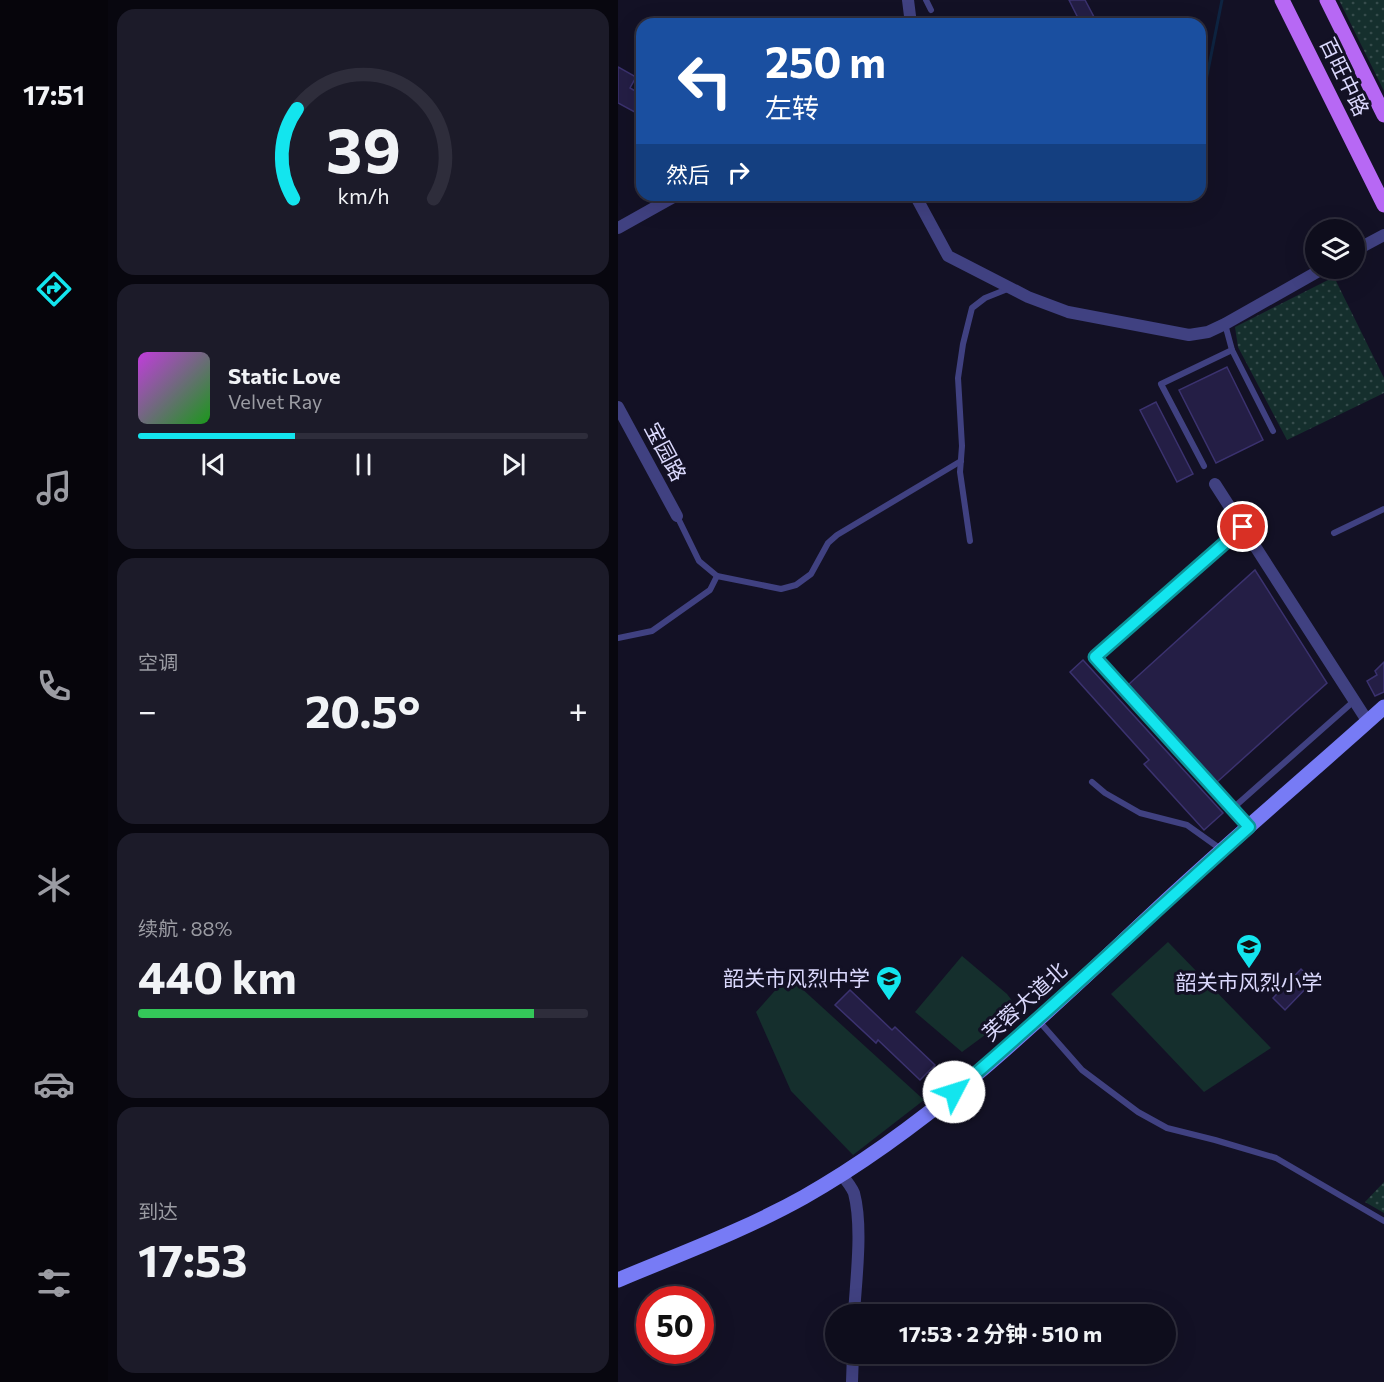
<!DOCTYPE html>
<html lang="zh">
<head>
<meta charset="utf-8">
<style>
  :root { --surface:#0e0d1c; --page:#1c1b29; --text:#f1f3f6; --muted:#9b9ca3; --line:#2e2d3b; --accent:#13e5ee }
  body { margin:0; font-family:Commissioner,"Noto Sans SC",sans-serif; background:var(--page); color:var(--text); height:100vh; display:flex; flex-direction:column; font-size:22px; white-space:nowrap }
  * { box-sizing:border-box; margin:0 }
  p { font-size:20px; color:var(--muted) }
  .icon { flex:none; width:33px; height:33px; fill:none; stroke:currentColor; stroke-width:2; stroke-linecap:round; stroke-linejoin:round }
  .map { position:relative; flex:1; overflow:hidden }
  .side { display:flex; flex-direction:column; gap:9px; padding:9px; background:#08070f; width:510px }
  .side>* { flex:none }
  .top-card { position:absolute; left:18px; top:18px; width:570px; height:183px; border-radius:18px; box-shadow:0 6px 24px #0002,0 0 0 2px var(--line); background:#1a4fa0; color:#fff; overflow:hidden }
  .controls { position:absolute; left:687px; top:219px; display:grid; gap:12px }
  .controls a { display:grid; place-items:center; width:60px; height:60px; border-radius:50%; background:var(--surface); box-shadow:0 6px 24px #0002,0 0 0 2px var(--line); font-size:30px }
  .speed { position:absolute; left:18px; top:1286px; display:flex; gap:12px; font-size:30px; font-weight:700; text-align:center }
  .speed>* { display:grid; place-content:center; width:78px; height:78px; border-radius:50%; background:var(--surface); box-shadow:0 6px 24px #0002,0 0 0 2px var(--line); line-height:1 }
  .speed .limit { border:9px solid #d22; background:#fff; color:#111 }
  .pin { position:absolute; display:grid; place-items:center; width:51px; height:51px; color:#fff; margin:-26px; border:3px solid #fff; border-radius:50%; box-shadow:0 2px 6px #0007 }
  .me { position:absolute; width:66px; margin:-33px; rotate:50deg; stroke-linejoin:round; filter:drop-shadow(0 0 4px #0008) }
  .turn { display:flex; align-items:center; gap:21px; height:126px; padding:0 30px; font-size:27px }
  .turn .icon { width:78px; height:78px; stroke-width:2.5 }
  .turn b { display:block; font-size:42px; line-height:51px }
  .then { display:flex; align-items:center; height:57px; padding:0 30px; background:#0003; gap:12px; font-size:22px }
  .big { font-size:45px; font-weight:700; line-height:1.1 }
  .side .widget { flex:1; display:flex; flex-direction:column; justify-content:center; gap:9px; min-width:0; padding:0 21px; border-radius:18px; background:var(--page) }
  .side .dial { align-items:center; gap:0 }
  .dial svg { height:156px; overflow:visible; fill:none; stroke:var(--line); stroke-width:7; stroke-linecap:round; text-anchor:middle }
  .dial text { fill:var(--text); stroke:none }
  .song { display:flex; align-items:center; gap:18px }
  .cover { width:72px; height:72px; border-radius:9px; background:linear-gradient(135deg,hsl(290 70% 55%),hsl(120 70% 35%)) }
  .played { height:6px; border-radius:3px; background:linear-gradient(90deg,var(--accent) 35%,var(--line) 35%) }
  .keys { display:flex; justify-content:space-around; direction:ltr }
  .heat { display:flex; justify-content:space-between; align-items:center; font-size:33px; direction:ltr }
  .charge { height:9px; border-radius:4px; background:linear-gradient(90deg,#34c759 88%,var(--line) 0) }
  .trip { position:absolute; left:207px; top:1304px; width:351px; height:60px; border-radius:30px; background:var(--surface); box-shadow:0 6px 24px #0002,0 0 0 2px var(--line); font-weight:700; line-height:60px; text-align:center }
  main { display:flex; flex:1; min-height:0 }
  .dock { display:flex; flex-direction:column; width:108px; justify-content:space-around; align-items:center; background:#06050b; color:var(--muted) }
  .dock .icon { width:42px; height:42px }
  .dock .selected { color:var(--accent) }
  .dock b { font-size:27px; color:var(--text) }
  .map>svg:first-child { display:block }
  .grass { fill:url(#grass-dots) }
  .pitch { fill:#152f2d }
  .lines { fill:none; stroke-linecap:round; stroke-linejoin:round }
  .stream { stroke:#0e2441; stroke-width:3 }
  .building { fill:#241e45; stroke:#3b326f; stroke-width:1.5 }
  .lane { stroke:#404181; stroke-width:6 }
  .street { stroke:#404181; stroke-width:12 }
  .secondary { stroke:#777bf5; stroke-width:15 }
  .primary { stroke:#b768f4; stroke-width:15 }
  .route-casing { stroke:#0c959b; stroke-width:15 }
  .route { stroke:#13e5ee; stroke-width:10 }
  .labels { text-anchor:middle; stroke-width:6; stroke-linejoin:round; paint-order:stroke }
  .street-label { font-size:21px; fill:#dad8fc; stroke:#131125 }
  .poi-label { font-size:21px; fill:#dad8fc; stroke:#131125; text-anchor:end }
</style>
</head>
<body>
<main>
<nav class="dock">
<b>17:51</b>
<svg class="icon selected" aria-label="directions" viewBox="0 0 24 24"><path d="M12 3l9 9-9 9-9-9zM9 14v-3h6M13 9l2 2-2 2"/></svg>
<svg class="icon" aria-label="music" viewBox="0 0 24 24"><path d="M9 18V5l10-2v13"/><circle cx="6" cy="18" r="3"/><circle cx="16" cy="16" r="3"/></svg>
<svg class="icon" aria-label="phone" viewBox="0 0 24 24"><path d="M5 4h4l2 5-3 2q2 4 5 5l2-3 5 2v4C11 20 4 13 5 4z"/></svg>
<svg class="icon" aria-label="climate" viewBox="0 0 24 24"><path d="M12 3v18M4 7l16 10M4 17L20 7"/></svg>
<svg class="icon" aria-label="car" viewBox="0 0 24 24"><path d="M5 17H2v-5l4-1 3-4h7l3 4 3 1v5h-3M9 17h6M6 11h13"/><circle cx="7" cy="17" r="2"/><circle cx="17" cy="17" r="2"/></svg>
<svg class="icon" aria-label="filters" viewBox="0 0 24 24"><path d="M4 7h16M4 17h16"/><circle cx="9" cy="7" r="2"/><circle cx="15" cy="17" r="2"/></svg>
</nav>
<section class="side">
<div class="widget dial"><svg viewBox="0 0 100 80">
<path d="M14 69A42 42 0 1 1 86 69"/>
<path d="M14 69A42 42 0 0 1 16 23" stroke="#13e5ee"/>
<text x="50" y="56" font-size="32" font-weight="700">39</text>
<text x="50" y="72" font-size="11">km/h</text>
</svg></div>
<div class="widget">
<div class="song"><i class="cover"></i><div><b>Static Love</b><p>Velvet Ray</p></div></div>
<div class="played"></div>
<div class="keys"><svg class="icon" aria-label="previous" viewBox="0 0 24 24"><path d="M18 5L8 12l10 7zM5 5v14"/></svg><svg class="icon" aria-label="pause" viewBox="0 0 24 24"><path d="M8 5v14M16 5v14"/></svg><svg class="icon" aria-label="next" viewBox="0 0 24 24"><path d="M6 5l10 7-10 7zM19 5v14"/></svg></div>
</div>
<div class="widget"><p>空调</p>
<div class="heat"><a>−</a><b class="big">20.5°</b><a>+</a></div>
</div>
<div class="widget"><p>续航 · 88%</p><b class="big">440 km</b><div class="charge"></div></div>
<div class="widget"><p>到达</p><b class="big">17:53</b></div>
</section>
<div class="map">
<svg width="766" height="1382" viewBox="0 0 766 1382">
  <defs>
    <pattern id="grass-dots" width="8" height="8" patternUnits="userSpaceOnUse" patternTransform="scale(1.5)"><rect width="8" height="8" fill="#152f2d"/><path d="M2 2h.1M6 6h.1" fill="none" stroke="#364c4c" stroke-width="1.8" stroke-linecap="round"/></pattern>
  </defs>
  <rect width="100%" height="100%" fill="#131125"/>
  <!-- grass -->
  <g class="grass">
    <path d="M721,0H766V91Z"/>
    <path d="M716,277L766,378V393L669,440L620,347L617,327Z"/>
    <path d="M766,1182V1213L747,1202Z"/>
  </g>
  <!-- pitch -->
  <g class="pitch">
    <path d="M550,942L653,1048L586,1092L493,994Z"/>
    <path d="M344,956L389,994L401,1010L344,1052L297,1012Z"/>
    <path d="M170,976L306,1100L235,1155L173,1091L138,1012Z"/>
  </g>
  <g class="lines">
    <!-- stream -->
    <path class="stream" d="M582,111L604,0"/>
  </g>
  <!-- building -->
  <g class="building">
    <path d="M451,0H467L476,17L463,24Z"/>
    <path d="M0,67L18,77L12,88L24,95V116L0,103Z"/>
    <path d="M609,367L645,440L598,463L561,390Z"/>
    <path d="M538,402L575,474L559,482L522,410Z"/>
    <path d="M637,570L709,683L599,782L510,685Z"/>
    <path d="M465,660L605,813L586,830L526,764L531,760L452,672Z"/>
    <path d="M766,662V692L757,696L749,681L759,675L757,671Z"/>
    <path d="M683,969L695,981L667,1010L655,998Z"/>
    <path d="M232,990L274,1030L277,1027L317,1065L302,1080L260,1040L258,1043L217,1005Z"/>
  </g>
  <g class="lines">
    <!-- lane -->
    <g class="lane">
      <path d="M308,0L313,10"/>
      <path d="M607,324L614,350L655,431"/>
      <path d="M586,466L543,384L614,350"/>
      <path d="M59,516L81,561L99,576L163,589L178,585L193,574L210,543L219,535L343,461"/>
      <path d="M625,527L477,657L631,826"/>
      <path d="M716,533L766,509"/>
      <path d="M352,541L342,472L344,446L340,378L345,344L354,308L367,298L392,288"/>
      <path d="M0,638L34,631L92,590L99,576"/>
      <path d="M474,782L487,793L522,813L569,825L604,850"/>
      <path d="M614,809L736,701"/>
      <path d="M420,1020L464,1070L520,1112L549,1128L597,1140L658,1158L766,1221"/>
    </g>
    <!-- street -->
    <g class="street">
      <path d="M290,0L293,24"/>
      <path d="M297,195L330,256L410,297L450,312L571,335L590,332L607,324L706,268"/>
      <path d="M0,228L59,195"/>
      <path d="M736,251L766,235"/>
      <path d="M0,407L59,516"/>
      <path d="M597,484L750,722"/>
      <path d="M223,1174C228,1180 233,1186 236,1193C245,1227 238,1279 236,1314"/>
      <path d="M234,1382L235,1353"/>
    </g>
    <!-- secondary -->
    <path class="secondary" d="M0,1280C62,1254 127,1230 186,1197C322,1120 435,1006 549,900C620,834 694,772 766,707"/>
    <!-- primary -->
    <g class="primary">
      <path d="M664,0L766,205"/>
      <path d="M709,0L766,115"/>
    </g>
  </g>
  <g class="lines">
    <defs>
      <path id="route" d="M336,1092C437,1007 532,915 631,827L477,657L625,527"/>
    </defs>
    <!-- route casing -->
    <use href="#route" class="route-casing"/>
    <!-- route -->
    <use href="#route" class="route"/>
  </g>
  <!-- icons -->
  <defs>
    <symbol id="school-pin" viewBox="-11 -11 22 30"><path d="M0 17L-7.5 6A9.5 9.5 0 1 1 7.5 6Z" fill="#13e5ee" stroke="#131125"/><path d="M0-5L7-2L0 1L-7-2ZM-4 1L0 2.5L4 1V4Q0 6-4 4Z" fill="#111"/></symbol>
  </defs>
  <g fill-rule="evenodd">
    <use href="#school-pin" x="616" y="932" width="30" height="40"/>
    <use href="#school-pin" x="256" y="964" width="30" height="40"/>
  </g>
  <g class="labels">
    <!-- street labels -->
    <g class="street-label">
      <text transform="translate(726 77) rotate(64)" y="7">百旺中路</text>
      <text transform="translate(47 452) rotate(62)" y="7">宝园路</text>
      <text transform="translate(407 1002) rotate(-42)" y="7">芙蓉大道北</text>
    </g>
    <!-- poi labels -->
    <g class="poi-label">
      <text x="252" y="986">韶关市风烈中学</text>
      <text x="631" y="990" text-anchor="middle">韶关市风烈小学</text>
    </g>
  </g>
</svg>
<div class="controls">
<a><svg class="icon" aria-label="layers" viewBox="0 0 24 24"><path d="M12 4l9 5-9 5-9-5zM3 14l9 5 9-5"/></svg></a>
</div>
<div class="speed"><div class="limit">50</div></div>
<div class="pin" style="left:625px;top:527px;background:#d93025"><svg class="icon" aria-label="arrive" viewBox="0 0 24 24"><path d="M6 21V4h12l-3 4 3 4H6"/></svg></div>
<svg class="me" style="left:336px;top:1092px" viewBox="-20 -20 40 40"><circle r="19" fill="#fff"/><path d="M0-13L10 11 0 6-10 11z" fill="#13e5ee"/></svg>
<div class="trip">17:53 · 2 分钟 · 510 m</div>
<div class="top-card">
<div class="turn"><svg class="icon" aria-label="left" viewBox="0 0 24 24"><path d="M17 20v-9H6M10 6l-5 5 5 5"/></svg><div><b>250 m</b>左转</div></div>
<div class="then">然后<svg class="icon" aria-label="right" viewBox="0 0 24 24"><path d="M7 20v-9h11M14 6l5 5-5 5"/></svg></div>
</div>
</div>
</main>
</body>
</html>
